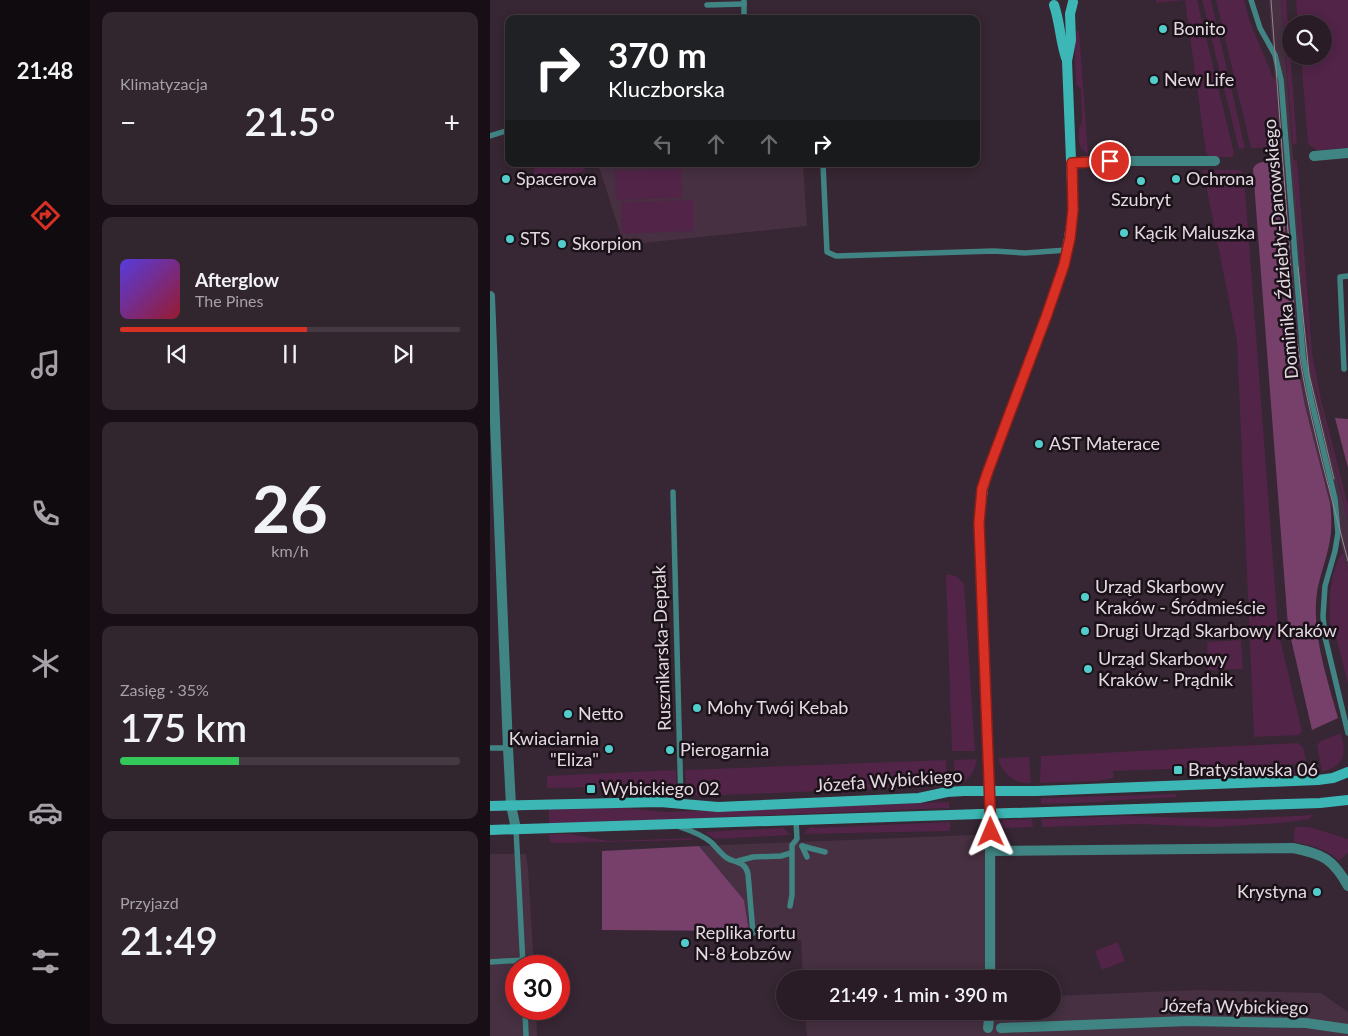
<!DOCTYPE html>
<html lang="pl">
<head>
<meta charset="utf-8">
<style>
  :root { --surface:#291c26; --page:#31252e; --text:#f1f3f6; --muted:#a5a1a7; --line:#453a43; --accent:#d93025 }
  body { margin:0; font-family:Lato,sans-serif; background:var(--page); color:var(--text); height:100vh; display:flex; flex-direction:column; font-size:19px; white-space:nowrap }
  * { box-sizing:border-box; margin:0 }
  p { font-size:16px; color:var(--muted) }
  .icon { flex:none; width:28px; height:28px; fill:none; stroke:currentColor; stroke-width:2; stroke-linecap:round; stroke-linejoin:round }
  .map { position:relative; flex:1; overflow:hidden }
  .drawer { display:flex; flex-direction:column; gap:12px; padding:12px; background:#170f15; width:400px }
  .drawer>* { flex:none }
  .guide { position:absolute; left:15px; top:15px; width:475px; height:152px; border-radius:10px; box-shadow:0 2px 12px #0003,0 0 0 1px var(--line); background:#202124; color:#fff; overflow:hidden }
  .tools { position:absolute; left:792px; top:15px; display:grid; gap:10px }
  .tools a { display:grid; place-items:center; width:50px; height:50px; border-radius:50%; background:var(--surface); box-shadow:0 2px 12px #0003,0 0 0 1px var(--line); font-size:25px }
  .speed { position:absolute; left:15px; top:955px; display:flex; gap:10px; font-size:25px; font-weight:700; text-align:center }
  .speed>* { display:grid; place-content:center; width:65px; height:65px; border-radius:50%; background:var(--surface); box-shadow:0 2px 12px #0003,0 0 0 1px var(--line); line-height:1 }
  .speed .limit { border:8px solid #d22; background:#fff; color:#111 }
  .pin { position:absolute; display:grid; place-items:center; width:42px; height:42px; color:#fff; margin:-21px; border:2px solid #fff; border-radius:50%; box-shadow:0 1px 5px #0007 }
  .me { position:absolute; width:55px; margin:-28px; rotate:359deg; stroke-linejoin:round; filter:drop-shadow(0 0 4px #0008) }
  .turn { display:flex; align-items:center; gap:18px; height:105px; padding:0 20px; font-size:22px }
  .turn .icon { width:65px; height:65px; stroke-width:2.5 }
  .turn b { display:block; font-size:35px; line-height:42px }
  .lanes { display:flex; align-items:center; height:48px; padding:0 20px; background:#0003; justify-content:center; gap:25px; direction:ltr }
  .lanes .off { opacity:.35 }
  .big { font-size:38px; font-weight:600; line-height:1.1 }
  .drawer .tile { flex:1; display:flex; flex-direction:column; justify-content:center; gap:8px; min-width:0; padding:0 18px; border-radius:10px; background:var(--page) }
  .drawer .dial { align-items:center; gap:0 }
  .dial b { font-size:65px; line-height:1 }
  .song { display:flex; align-items:center; gap:15px }
  .cover { width:60px; height:60px; border-radius:8px; background:linear-gradient(135deg,hsl(250 70% 55%),hsl(350 70% 35%)) }
  .played { height:5px; border-radius:2px; background:linear-gradient(90deg,var(--accent) 55%,var(--line) 55%) }
  .keys { display:flex; justify-content:space-around; direction:ltr }
  .heat { display:flex; justify-content:space-between; align-items:center; font-size:28px; direction:ltr }
  .charge { height:8px; border-radius:4px; background:linear-gradient(90deg,#34c759 35%,var(--line) 0) }
  .trip { position:absolute; left:286px; top:970px; width:285px; height:50px; border-radius:25px; background:var(--surface); box-shadow:0 2px 12px #0003,0 0 0 1px var(--line); font-weight:600; line-height:50px; text-align:center }
  main { display:flex; flex:1; min-height:0 }
  .menu { display:flex; flex-direction:column; width:90px; justify-content:space-around; align-items:center; background:#100b0f; color:var(--muted) }
  .menu .icon { width:35px; height:35px }
  .menu .active { color:var(--accent) }
  .menu b { font-size:22px; color:var(--text) }
  .map>svg:first-child { display:block }
  .built { fill:#463041 }
  .green { fill:#522448 }
  .forest { fill:#77406b }
  .lines { fill:none; stroke-linecap:round; stroke-linejoin:round }
  .lane { stroke:#408583; stroke-width:5.5 }
  .street { stroke:#408583; stroke-width:10 }
  .secondary { stroke:#3cb7b5; stroke-width:10 }
  .tram { stroke:#938590; stroke-width:1 }
  .route-casing { stroke:#8d1f18; stroke-width:12 }
  .route { stroke:#d93025; stroke-width:9 }
  .poi-dot { fill:#53cdcb; stroke:#1a1218; stroke-width:2 }
  .labels { text-anchor:middle; stroke-width:5; stroke-linejoin:round; paint-order:stroke }
  .poi-label { font-size:18px; fill:#e4d9e1; stroke:#1a1218; text-anchor:start }
  .street-label { font-size:18px; fill:#e4d9e1; stroke:#1a1218 }
</style>
</head>
<body>
<main>
<nav class="menu">
<b>21:48</b>
<svg class="icon active" aria-label="directions" viewBox="0 0 24 24"><path d="M12 3l9 9-9 9-9-9zM9 14v-3h6M13 9l2 2-2 2"/></svg>
<svg class="icon" aria-label="music" viewBox="0 0 24 24"><path d="M9 18V5l10-2v13"/><circle cx="6" cy="18" r="3"/><circle cx="16" cy="16" r="3"/></svg>
<svg class="icon" aria-label="phone" viewBox="0 0 24 24"><path d="M5 4h4l2 5-3 2q2 4 5 5l2-3 5 2v4C11 20 4 13 5 4z"/></svg>
<svg class="icon" aria-label="climate" viewBox="0 0 24 24"><path d="M12 3v18M4 7l16 10M4 17L20 7"/></svg>
<svg class="icon" aria-label="car" viewBox="0 0 24 24"><path d="M5 17H2v-5l4-1 3-4h7l3 4 3 1v5h-3M9 17h6M6 11h13"/><circle cx="7" cy="17" r="2"/><circle cx="17" cy="17" r="2"/></svg>
<svg class="icon" aria-label="filters" viewBox="0 0 24 24"><path d="M4 7h16M4 17h16"/><circle cx="9" cy="7" r="2"/><circle cx="15" cy="17" r="2"/></svg>
</nav>
<section class="drawer">
<div class="tile"><p>Klimatyzacja</p>
<div class="heat"><a>−</a><b class="big">21.5°</b><a>+</a></div>
</div>
<div class="tile">
<div class="song"><i class="cover"></i><div><b>Afterglow</b><p>The Pines</p></div></div>
<div class="played"></div>
<div class="keys"><svg class="icon" aria-label="previous" viewBox="0 0 24 24"><path d="M18 5L8 12l10 7zM5 5v14"/></svg><svg class="icon" aria-label="pause" viewBox="0 0 24 24"><path d="M8 5v14M16 5v14"/></svg><svg class="icon" aria-label="next" viewBox="0 0 24 24"><path d="M6 5l10 7-10 7zM19 5v14"/></svg></div>
</div>
<div class="tile dial"><b>26</b><p>km/h</p></div>
<div class="tile"><p>Zasięg · 35%</p><b class="big">175 km</b><div class="charge"></div></div>
<div class="tile"><p>Przyjazd</p><b class="big">21:49</b></div>
</section>
<div class="map">
<svg width="858" height="1036" viewBox="0 0 858 1036">
  <rect width="100%" height="100%" fill="#372633"/>
  <!-- built -->
  <g class="built">
    <path d="M779,0H791L817,341L825,389L858,521V570L815,406L804,348Z"/>
    <path d="M108,164H313L317,226L134,245Z"/>
    <path d="M506,834V979H313L311,940L260,935L254,900L209,846Z"/>
    <path d="M0,854H36L38,868L44,966H26V1009H46L47,1036H0Z"/>
    <path d="M705,990L831,993L858,1012V1036H317L315,1011H562L563,996Z"/>
  </g>
  <!-- green -->
  <g class="green">
    <path d="M666,0H707L744,153L742,157H720L716,153L695,0L666,3Z"/>
    <path d="M712,0H721L755,148L749,149Z"/>
    <path d="M726,0H754L760,22L785,82L789,147L761,148Z"/>
    <path d="M791,0H796L807,142L803,146Z"/>
    <path d="M806,0H858V148L827,150L818,144L811,56H834V24H808Z"/>
    <path d="M584,30L589,31L598,154L591,148L589,142V128L592,123L591,89L586,84Z"/>
    <path d="M803,160L807,161L822,353L831,400L858,505V521L821,370L815,311Z"/>
    <path d="M44,164H93L95,171L44,185Z"/>
    <path d="M191,169L192,198L126,200L125,171Z"/>
    <path d="M713,170H750L754,176L787,614L790,639L812,731L809,735L764,737L747,341Z"/>
    <path d="M204,200V231L132,234L131,202Z"/>
    <path d="M852,553L854,555L858,570V684L846,637H841C838,614 838,573 852,553Z"/>
    <path d="M456,575C465,574 470,578 474,585L485,751H462Z"/>
    <path d="M751,640L753,669L718,670L717,642Z"/>
    <path d="M851,733C856,754 856,765 832,772L827,745L831,741Z"/>
    <path d="M808,743L813,747L816,761L814,764L623,771V778L609,781L550,783L551,756Z"/>
    <path d="M539,757L541,783C525,784 512,774 508,758Z"/>
    <path d="M487,759C485,771 478,783 465,786L464,760Z"/>
    <path d="M456,760L458,786L206,796L196,784L195,770Z"/>
    <path d="M813,769L818,774L755,776L736,774V772Z"/>
    <path d="M186,770V784L176,797L136,795L135,787L57,788V776Z"/>
    <path d="M686,794L687,797L614,801V802L551,804V798Z"/>
    <path d="M459,802V808L59,824V808L127,807L176,812Z"/>
    <path d="M823,815L819,819L791,823L725,827L648,824L552,827V819L637,816L745,819Z"/>
    <path d="M542,819L543,827L507,828L513,820Z"/>
    <path d="M460,822V829L458,831L314,834L317,829L323,826L324,828Z"/>
    <path d="M805,827H819L858,839V853L849,861C838,849 820,845 804,842Z"/>
    <path d="M293,828L297,831L299,835L225,839L215,832Z"/>
    <path d="M59,834H79L118,841L203,838L201,840L68,843L60,842Z"/>
    <path d="M628,942L635,961L612,970L605,951Z"/>
  </g>
  <!-- forest -->
  <g class="forest">
    <path d="M790,161L804,348L815,406L840,503C842,518 842,531 839,545C835,565 827,582 826,602C824,641 838,681 848,718L822,730L798,626L763,169C767,159 781,162 790,161Z"/>
    <path d="M845,418L858,419V468Z"/>
    <path d="M209,846L254,900L259,931L112,930V851Z"/>
  </g>
  <g class="lines">
    <!-- lane -->
    <g class="lane">
      <path d="M761,0L770,28L785,55L791,80L813,356L821,399L845,499L848,533L845,551L835,586L833,616L835,637L858,733"/>
      <path d="M217,5L254,4"/>
      <path d="M254,19V0"/>
      <path d="M0,136L19,130"/>
      <path d="M333,164L337,252L346,256L504,251L535,253L577,250"/>
      <path d="M854,369L850,277L858,276"/>
      <path d="M183,492L191,804"/>
      <path d="M0,748H18"/>
      <path d="M190,827C202,831 213,835 222,843C227,848 231,854 237,858C246,863 256,862 258,874L263,933"/>
      <path d="M26,829L33,966"/>
      <path d="M312,846L335,852"/>
      <path d="M312,846L317,857"/>
      <path d="M248,861L263,857L291,856L301,853"/>
      <path d="M300,906L302,895V845L307,839L306,821"/>
      <path d="M0,962L33,960"/>
      <path d="M35,1009L36,1036"/>
    </g>
    <!-- street -->
    <g class="street">
      <path d="M824,156L858,153"/>
      <path d="M582,163L600,161H725"/>
      <path d="M0,296L18,748L21,805L26,829"/>
      <path d="M500,851L803,848C833,854 843,859 858,886"/>
      <path d="M500,979V813"/>
      <path d="M498,1028L500,1011"/>
      <path d="M511,1028L698,1021L816,1023L858,1029"/>
    </g>
    <!-- secondary -->
    <g class="secondary">
      <path d="M564,5C570,22 570,40 576,58"/>
      <path d="M0,806L170,802L228,807L429,798L457,792L474,791H546L828,780L843,778L858,772"/>
      <path d="M500,813L489,523L493,489L498,471L556,317L574,265L579,238L583,210L577,61L581,40L580,14L583,2"/>
      <path d="M0,830L830,803L858,800"/>
    </g>
    <!-- tram -->
    <g class="tram">
      <path d="M781,0L805,326C815,406 838,483 858,561"/>
      <path d="M808,267L819,374L844,479"/>
    </g>
  </g>
  <g class="lines">
    <defs>
      <path id="route" d="M501,832L489,523L492,489L498,471L556,317L574,265L580,238L583,210L582,163L620,161"/>
    </defs>
    <!-- route casing -->
    <use href="#route" class="route-casing"/>
    <!-- route -->
    <use href="#route" class="route"/>
  </g>
  <!-- markers -->
  <g class="poi-dot">
    <circle cx="673" cy="29" r="5"/>
    <circle cx="664" cy="80" r="5"/>
    <circle cx="16" cy="179" r="5"/>
    <circle cx="686" cy="179" r="5"/>
    <circle cx="651" cy="181" r="5"/>
    <circle cx="634" cy="233" r="5"/>
    <circle cx="20" cy="239" r="5"/>
    <circle cx="72" cy="244" r="5"/>
    <circle cx="549" cy="444" r="5"/>
    <circle cx="595" cy="597" r="5"/>
    <circle cx="595" cy="631" r="5"/>
    <circle cx="598" cy="669" r="5"/>
    <circle cx="207" cy="708" r="5"/>
    <circle cx="78" cy="714" r="5"/>
    <circle cx="119" cy="749" r="5"/>
    <circle cx="180" cy="750" r="5"/>
    <rect x="683" y="765" width="10" height="10" rx="2.5"/>
    <rect x="96" y="784" width="10" height="10" rx="2.5"/>
    <circle cx="827" cy="892" r="5"/>
    <circle cx="195" cy="943" r="5"/>
  </g>
  <g class="labels">
    <!-- poi labels -->
    <g class="poi-label">
      <text x="683" y="35">Bonito</text>
      <text x="674" y="86">New Life</text>
      <text x="26" y="185">Spacerova</text>
      <text x="696" y="185">Ochrona</text>
      <text x="651" y="206" text-anchor="middle">Szubryt</text>
      <text x="644" y="239">Kącik Maluszka</text>
      <text x="30" y="245">STS</text>
      <text x="82" y="250">Skorpion</text>
      <text x="559" y="450">AST Materace</text>
      <text x="605" y="593">Urząd Skarbowy<tspan x="605" dy="21">Kraków - Śródmieście</tspan></text>
      <text x="605" y="637">Drugi Urząd Skarbowy Kraków</text>
      <text x="608" y="665">Urząd Skarbowy<tspan x="608" dy="21">Kraków - Prądnik</tspan></text>
      <text x="217" y="714">Mohy Twój Kebab</text>
      <text x="88" y="720">Netto</text>
      <text x="109" y="745" text-anchor="end">Kwiaciarnia<tspan x="109" dy="21">"Eliza"</tspan></text>
      <text x="190" y="756">Pierogarnia</text>
      <text x="698" y="776">Bratysławska 06</text>
      <text x="111" y="795">Wybickiego 02</text>
      <text x="817" y="898" text-anchor="end">Krystyna</text>
      <text x="205" y="939">Replika fortu<tspan x="205" dy="21">N-8 Łobzów</tspan></text>
    </g>
    <!-- street labels -->
    <g class="street-label">
      <text transform="translate(791 249) rotate(-95)" y="6">Dominika Ździebły-Danowskiego</text>
      <text transform="translate(172 648) rotate(-92)" y="6">Rusznikarska-Deptak</text>
      <text transform="translate(399 781) rotate(-4)" y="6">Józefa Wybickiego</text>
      <text transform="translate(745 1007) rotate(1)" y="6">Józefa Wybickiego</text>
    </g>
  </g>
</svg>
<div class="tools">
<a><svg class="icon" aria-label="search" viewBox="0 0 24 24"><circle cx="10" cy="10" r="6"/><path d="M15 15l6 6"/></svg></a>
</div>
<div class="speed"><div class="limit">30</div></div>
<div class="pin" style="left:620px;top:161px;background:#d93025"><svg class="icon" aria-label="arrive" viewBox="0 0 24 24"><path d="M6 21V4h12l-3 4 3 4H6"/></svg></div>
<svg class="me" style="left:501px;top:832px" viewBox="-20 -20 40 40"><path d="M0-17L14 15 0 8-14 15z" fill="#d93025" stroke="#fff" stroke-width="4"/></svg>
<div class="trip">21:49 · 1 min · 390 m</div>
<div class="guide">
<div class="turn"><svg class="icon" aria-label="right" viewBox="0 0 24 24"><path d="M7 20v-9h11M14 6l5 5-5 5"/></svg><div><b>370 m</b>Kluczborska</div></div>
<div class="lanes"><svg class="icon off" aria-label="left" viewBox="0 0 24 24"><path d="M17 20v-9H6M10 6l-5 5 5 5"/></svg><svg class="icon off" aria-label="ahead" viewBox="0 0 24 24"><path d="M12 20V5M6 11l6-6 6 6"/></svg><svg class="icon off" aria-label="ahead" viewBox="0 0 24 24"><path d="M12 20V5M6 11l6-6 6 6"/></svg><svg class="icon" aria-label="right" viewBox="0 0 24 24"><path d="M7 20v-9h11M14 6l5 5-5 5"/></svg></div>
</div>
</div>
</main>
</body>
</html>
